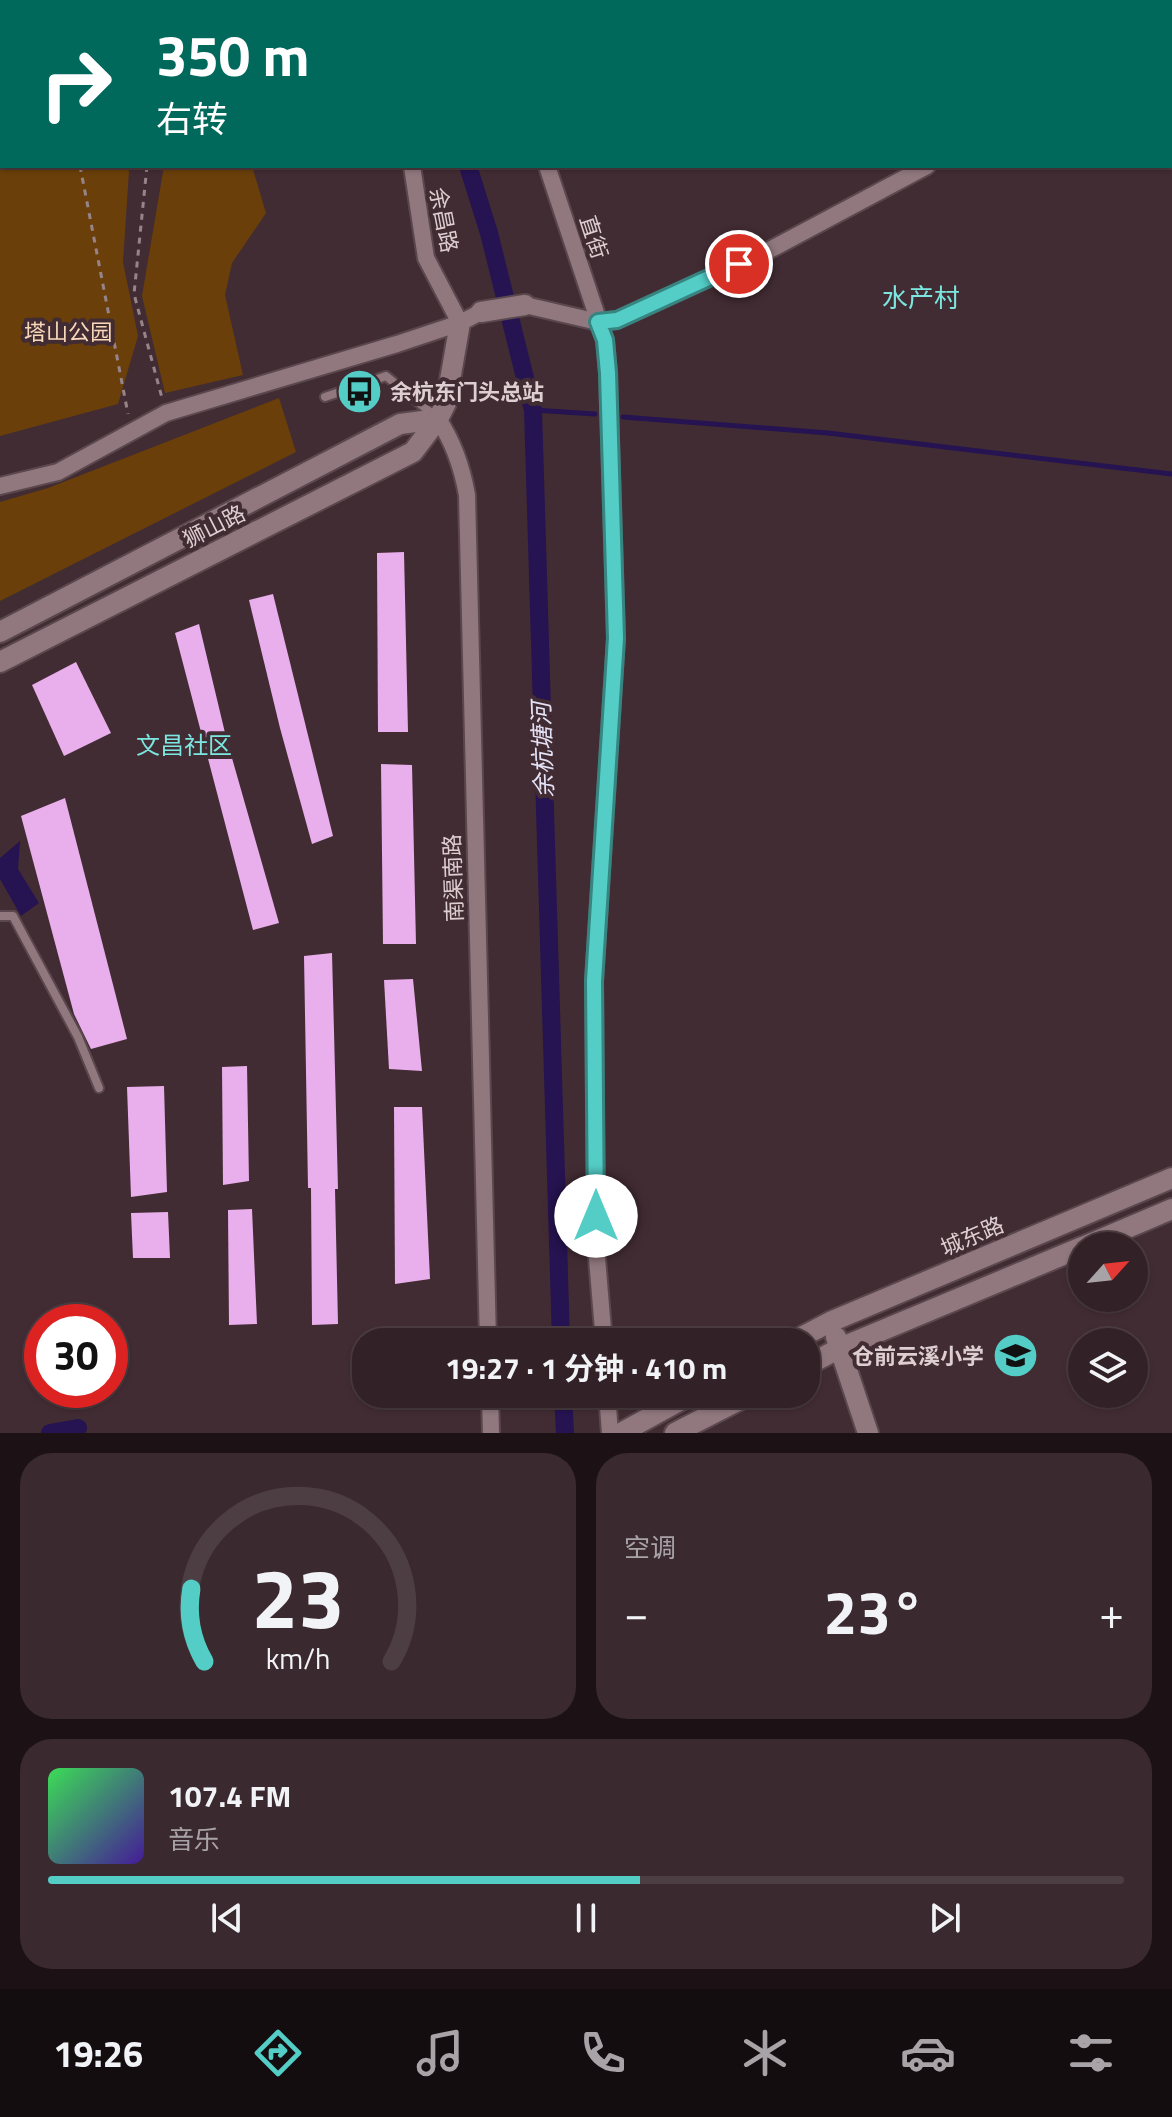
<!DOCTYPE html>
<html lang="zh">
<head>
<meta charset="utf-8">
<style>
  :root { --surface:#322126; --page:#3a292e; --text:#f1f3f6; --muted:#a8a3a7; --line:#4d3e43; --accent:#54cdc7 }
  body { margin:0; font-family:"Titillium Web","Noto Sans SC",sans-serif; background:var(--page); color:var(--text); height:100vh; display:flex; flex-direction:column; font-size:30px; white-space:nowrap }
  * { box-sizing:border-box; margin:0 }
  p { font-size:26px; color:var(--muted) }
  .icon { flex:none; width:44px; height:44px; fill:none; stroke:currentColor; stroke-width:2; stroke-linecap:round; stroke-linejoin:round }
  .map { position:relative; height:1433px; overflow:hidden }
  .sheet { display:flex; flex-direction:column; gap:20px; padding:20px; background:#1c1215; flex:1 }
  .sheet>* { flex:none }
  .hud { position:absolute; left:0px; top:0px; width:1172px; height:168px; box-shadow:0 2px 6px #0004,0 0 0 2px var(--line); background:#00695c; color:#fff; overflow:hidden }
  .needle { width:52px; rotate:63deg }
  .controls { position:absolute; left:1068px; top:1232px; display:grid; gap:16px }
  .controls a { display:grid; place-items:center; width:80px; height:80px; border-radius:50%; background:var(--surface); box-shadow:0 2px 6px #0004,0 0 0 2px var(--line); font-size:40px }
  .speed { position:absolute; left:24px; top:1304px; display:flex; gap:16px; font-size:40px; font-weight:700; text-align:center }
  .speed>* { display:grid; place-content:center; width:104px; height:104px; border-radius:50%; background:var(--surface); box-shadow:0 2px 6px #0004,0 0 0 2px var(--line); line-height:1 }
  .speed .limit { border:12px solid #d22; background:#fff; color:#111 }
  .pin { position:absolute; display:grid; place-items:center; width:68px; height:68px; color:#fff; margin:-34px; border:4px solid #fff; border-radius:50%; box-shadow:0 2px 8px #0007 }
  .me { position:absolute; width:88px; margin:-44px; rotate:0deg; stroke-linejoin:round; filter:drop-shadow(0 0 6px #0008) }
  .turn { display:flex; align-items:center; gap:28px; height:168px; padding:0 24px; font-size:36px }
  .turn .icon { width:104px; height:104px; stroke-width:2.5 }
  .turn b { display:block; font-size:56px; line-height:68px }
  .big { font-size:60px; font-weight:700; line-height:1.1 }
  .sheet .widget { flex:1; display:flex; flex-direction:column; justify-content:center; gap:12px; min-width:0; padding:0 28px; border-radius:32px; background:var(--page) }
  .sheet .dial { align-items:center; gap:0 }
  .dial svg { height:208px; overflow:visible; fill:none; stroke:var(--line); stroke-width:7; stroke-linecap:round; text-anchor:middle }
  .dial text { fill:var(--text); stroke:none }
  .song { display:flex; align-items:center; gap:24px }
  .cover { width:96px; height:96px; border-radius:12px; background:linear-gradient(135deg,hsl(130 70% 55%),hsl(260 70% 35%)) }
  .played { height:8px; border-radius:4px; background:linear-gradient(90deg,var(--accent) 55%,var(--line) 55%) }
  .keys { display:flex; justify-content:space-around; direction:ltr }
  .heat { display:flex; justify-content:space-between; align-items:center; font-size:44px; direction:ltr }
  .sheet .tiles { flex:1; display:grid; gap:20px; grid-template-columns:1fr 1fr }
  .widget:last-child { grid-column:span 2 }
  .trip { position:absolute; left:352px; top:1328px; width:468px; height:80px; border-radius:32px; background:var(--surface); box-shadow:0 2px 6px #0004,0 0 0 2px var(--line); font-weight:700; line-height:80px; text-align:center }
  .menu { display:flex; height:128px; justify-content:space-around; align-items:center; background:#140d0f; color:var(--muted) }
  .menu .icon { width:56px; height:56px }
  .menu .active { color:var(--accent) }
  .menu b { font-size:36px; color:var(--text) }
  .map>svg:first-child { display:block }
  .green { fill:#6a3f0a }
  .water { fill:#261351 }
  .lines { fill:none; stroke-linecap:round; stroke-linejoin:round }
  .stream { stroke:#261351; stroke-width:5 }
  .canal { stroke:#261351; stroke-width:18 }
  .building { fill:#e9aeec }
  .lane-casing { stroke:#5b484e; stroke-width:12 }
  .street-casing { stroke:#5b484e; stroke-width:20 }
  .secondary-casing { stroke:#5b484e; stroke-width:24 }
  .path { stroke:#968489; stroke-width:3; stroke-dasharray:6 6; stroke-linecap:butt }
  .lane { stroke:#91787f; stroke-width:8 }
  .street { stroke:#91787f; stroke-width:16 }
  .secondary { stroke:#91787f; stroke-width:20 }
  .route-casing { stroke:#378581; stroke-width:20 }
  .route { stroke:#54cdc7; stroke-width:14 }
  .labels { text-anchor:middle; stroke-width:8; stroke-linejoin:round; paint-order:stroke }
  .street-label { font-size:22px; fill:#ddced2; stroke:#422c33 }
  .park-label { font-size:22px; fill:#f8d8b9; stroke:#422c33 }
  .poi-label { font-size:22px; font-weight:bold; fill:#ddced2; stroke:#422c33; text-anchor:start }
  .neighbourhood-label { font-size:24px; fill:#7ce7e0; stroke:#422c33 }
  .water-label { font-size:24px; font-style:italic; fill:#e4e2f6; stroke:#422c33 }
  .quarter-label { font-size:26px; fill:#7ce7e0; stroke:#422c33 }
</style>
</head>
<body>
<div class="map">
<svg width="1172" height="1433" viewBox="0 0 1172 1433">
  <rect width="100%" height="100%" fill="#422c33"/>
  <!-- green -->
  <g class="green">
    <path d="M0,41L2,166H126L129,171L123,262L138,336L118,404L0,436Z"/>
    <path d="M164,166H252L266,213L232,263L225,295L243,375L165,393L142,296Z"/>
    <path d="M279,398L296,452L0,601V502L48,488Z"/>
  </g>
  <!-- water -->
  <path class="water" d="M20,841L18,869L39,903L21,916L0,879V858Z"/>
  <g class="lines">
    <!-- stream -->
    <g class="stream">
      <path d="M533,410L595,414"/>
      <path d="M623,417L828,433L1172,474"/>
    </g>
    <!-- canal -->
    <g class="canal">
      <path d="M417,0L418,2"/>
      <path d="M468,166L489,233L533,410L561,1342"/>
      <path d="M563,1394L565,1433"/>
      <path d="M50,1433L78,1428"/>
    </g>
  </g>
  <!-- building -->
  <g class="building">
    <path d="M404,552L408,732H378L377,553Z"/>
    <path d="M273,594L333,836L312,844L280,728L249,600Z"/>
    <path d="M199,624L226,737L279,923L253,930L175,633Z"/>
    <path d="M76,662L111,733L64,756L32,685Z"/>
    <path d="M381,764L412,765L416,944H383Z"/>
    <path d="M65,798L127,1039L91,1049L74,1014L21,816Z"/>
    <path d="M332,953L338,1189H335L338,1324L312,1325L311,1188H308L304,956Z"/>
    <path d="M413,979L422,1071L389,1069L384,980Z"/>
    <path d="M247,1066L249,1181L223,1185L222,1067Z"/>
    <path d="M164,1086L167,1192L131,1197L127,1087Z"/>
    <path d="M394,1107H422L430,1279L395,1284Z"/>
    <path d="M252,1209L257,1324L229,1325L228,1210Z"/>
    <path d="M168,1212L170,1258H133L131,1213Z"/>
  </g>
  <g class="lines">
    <defs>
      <g id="lane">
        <path d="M325,397L386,376L435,416"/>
        <path d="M0,916H13L78,1037L99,1088"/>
      </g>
      <g id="street">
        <path d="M368,0L369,2"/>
        <path d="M489,0V2"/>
        <path d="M1170,42L1172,40"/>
        <path d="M1170,69H1172"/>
        <path d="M412,166L426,258L460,323"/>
        <path d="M547,166L605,340L608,373L616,638L594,981L596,1246L604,1342"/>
        <path d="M525,305L598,322L617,320L764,253L927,166"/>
        <path d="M438,419C454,443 462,467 467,495L488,1342"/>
        <path d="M0,486L58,472L166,413L397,344L460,323L481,312"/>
        <path d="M490,1394L491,1433"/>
        <path d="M607,1394L610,1433"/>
      </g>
      <g id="secondary">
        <path d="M481,312L525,305"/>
        <path d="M0,632L400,424L438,419"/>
        <path d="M0,662L413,452L438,419L446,403L460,323"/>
        <path d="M1085,1246L1172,1209"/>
        <path d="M836,1337L868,1433"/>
        <path d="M792,1342L830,1322L1172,1178"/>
        <path d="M806,1366L840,1348L1082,1247"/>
        <path d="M621,1433L692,1394"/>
        <path d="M675,1433L751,1394"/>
      </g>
    </defs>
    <!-- lane casing -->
    <use href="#lane" class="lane-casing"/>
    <!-- street casing -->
    <use href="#street" class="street-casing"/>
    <!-- secondary casing -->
    <use href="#secondary" class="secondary-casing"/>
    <!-- path -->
    <g class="path">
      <path d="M43,2L44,0"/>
      <path d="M0,33L2,34"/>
      <path d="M0,115L2,116"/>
      <path d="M80,166L128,414"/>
      <path d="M147,166L134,294L162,398"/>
    </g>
    <!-- lane -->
    <use href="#lane" class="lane"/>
    <!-- street -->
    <use href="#street" class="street"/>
    <!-- secondary -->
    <use href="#secondary" class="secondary"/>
  </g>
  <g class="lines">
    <defs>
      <path id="route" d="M596,1216L594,981L616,638L608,373L605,340L598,322L617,320L739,264"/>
    </defs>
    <!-- route casing -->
    <use href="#route" class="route-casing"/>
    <!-- route -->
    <use href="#route" class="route"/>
  </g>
  <!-- icons -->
  <defs>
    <symbol id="bus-disc" viewBox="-11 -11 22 22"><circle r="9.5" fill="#54cdc7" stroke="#422c33"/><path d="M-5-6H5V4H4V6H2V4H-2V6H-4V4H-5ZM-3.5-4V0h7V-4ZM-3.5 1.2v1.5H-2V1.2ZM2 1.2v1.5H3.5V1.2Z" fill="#111"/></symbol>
    <symbol id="school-disc" viewBox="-11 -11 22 22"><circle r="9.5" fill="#54cdc7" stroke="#422c33"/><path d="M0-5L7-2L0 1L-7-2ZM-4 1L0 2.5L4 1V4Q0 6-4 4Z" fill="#111"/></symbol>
  </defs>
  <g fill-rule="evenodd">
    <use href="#bus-disc" x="334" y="366" width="51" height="51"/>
    <use href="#school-disc" x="990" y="1330" width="51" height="51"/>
  </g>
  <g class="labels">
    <!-- street labels -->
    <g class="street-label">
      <text transform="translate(444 220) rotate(79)" y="8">余昌路</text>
      <text transform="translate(594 237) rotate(72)" y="8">直街</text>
      <text transform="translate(214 526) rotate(-27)" y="8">狮山路</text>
      <text transform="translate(453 878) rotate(-92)" y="8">南渠南路</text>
      <text transform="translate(972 1236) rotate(-23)" y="8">城东路</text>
    </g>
    <!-- park labels -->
    <g class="park-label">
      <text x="68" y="340">塔山公园</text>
    </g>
    <!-- poi labels -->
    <g class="poi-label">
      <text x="390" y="400">余杭东门头总站</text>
      <text x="984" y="1364" text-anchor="end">仓前云溪小学</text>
    </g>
    <!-- neighbourhood labels -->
    <g class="neighbourhood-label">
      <text x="184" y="754">文昌社区</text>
    </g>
    <!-- water labels -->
    <g class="water-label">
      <text transform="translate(543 750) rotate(-92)" y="8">余杭塘河</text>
    </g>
    <!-- quarter labels -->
    <g class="quarter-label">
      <text x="921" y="307">水产村</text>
    </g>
  </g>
</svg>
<div class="controls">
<a><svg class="needle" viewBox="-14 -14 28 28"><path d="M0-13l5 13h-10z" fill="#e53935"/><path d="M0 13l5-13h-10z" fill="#a8a3a7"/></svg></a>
<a><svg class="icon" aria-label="layers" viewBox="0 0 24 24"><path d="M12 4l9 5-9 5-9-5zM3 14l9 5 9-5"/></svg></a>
</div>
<div class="speed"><div class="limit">30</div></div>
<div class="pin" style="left:739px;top:264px;background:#d93025"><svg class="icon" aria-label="arrive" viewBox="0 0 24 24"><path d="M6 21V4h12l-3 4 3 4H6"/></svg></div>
<svg class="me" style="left:596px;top:1216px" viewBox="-20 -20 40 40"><circle r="19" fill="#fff"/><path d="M0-13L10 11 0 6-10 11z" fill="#54cdc7"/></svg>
<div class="trip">19:27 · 1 分钟 · 410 m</div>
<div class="hud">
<div class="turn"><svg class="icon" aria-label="right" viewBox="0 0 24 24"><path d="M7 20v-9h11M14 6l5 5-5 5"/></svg><div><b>350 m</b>右转</div></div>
</div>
</div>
<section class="sheet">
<div class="tiles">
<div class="widget dial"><svg viewBox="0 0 100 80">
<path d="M14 69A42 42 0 1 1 86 69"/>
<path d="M14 69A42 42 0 0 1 9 41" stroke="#54cdc7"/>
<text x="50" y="56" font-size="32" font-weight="700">23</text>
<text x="50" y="72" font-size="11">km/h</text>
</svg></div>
<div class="widget"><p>空调</p>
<div class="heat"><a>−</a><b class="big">23°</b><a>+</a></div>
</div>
<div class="widget">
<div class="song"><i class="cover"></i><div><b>107.4 FM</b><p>音乐</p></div></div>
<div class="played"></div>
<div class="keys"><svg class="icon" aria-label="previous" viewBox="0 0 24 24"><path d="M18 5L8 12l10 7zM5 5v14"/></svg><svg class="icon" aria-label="pause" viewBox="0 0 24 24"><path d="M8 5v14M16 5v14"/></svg><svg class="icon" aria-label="next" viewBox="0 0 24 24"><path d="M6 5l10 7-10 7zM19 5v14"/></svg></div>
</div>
</div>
</section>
<nav class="menu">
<b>19:26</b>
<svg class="icon active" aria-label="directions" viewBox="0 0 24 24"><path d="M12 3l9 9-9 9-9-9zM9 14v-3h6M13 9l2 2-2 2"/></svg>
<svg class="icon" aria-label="music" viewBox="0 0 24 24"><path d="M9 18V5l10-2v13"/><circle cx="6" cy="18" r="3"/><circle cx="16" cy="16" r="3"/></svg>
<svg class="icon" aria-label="phone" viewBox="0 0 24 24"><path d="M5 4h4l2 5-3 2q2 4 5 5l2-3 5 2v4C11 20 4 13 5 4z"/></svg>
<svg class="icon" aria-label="climate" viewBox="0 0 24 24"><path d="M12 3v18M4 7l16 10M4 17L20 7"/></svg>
<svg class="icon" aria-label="car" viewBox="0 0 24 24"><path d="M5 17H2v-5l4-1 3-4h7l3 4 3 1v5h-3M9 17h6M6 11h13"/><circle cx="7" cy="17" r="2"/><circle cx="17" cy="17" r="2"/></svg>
<svg class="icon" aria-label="filters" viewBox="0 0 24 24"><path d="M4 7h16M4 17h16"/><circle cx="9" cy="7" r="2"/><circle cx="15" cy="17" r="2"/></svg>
</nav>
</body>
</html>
